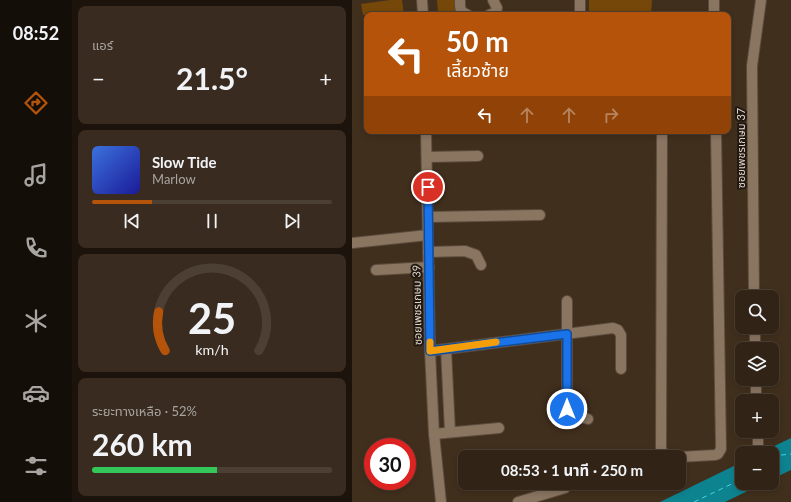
<!DOCTYPE html>
<html lang="th">
<head>
<meta charset="utf-8">
<style>
  :root { --surface:#312316; --page:#392b1f; --text:#f1f3f6; --muted:#a8a4a1; --line:#4c4035; --accent:#b45309 }
  body { margin:0; font-family:Lato,"Noto Sans Thai",sans-serif; background:var(--page); color:var(--text); height:100vh; display:flex; flex-direction:column; font-size:15px; white-space:nowrap }
  * { box-sizing:border-box; margin:0 }
  p { font-size:13px; color:var(--muted) }
  .icon { flex:none; width:22px; height:22px; fill:none; stroke:currentColor; stroke-width:2; stroke-linecap:round; stroke-linejoin:round }
  .map { position:relative; flex:1; overflow:hidden }
  .details { display:flex; flex-direction:column; gap:6px; padding:6px; background:#1b130c; width:280px }
  .details>* { flex:none }
  .guide { position:absolute; left:12px; top:12px; width:367px; height:122px; border-radius:8px; box-shadow:0 2px 6px #0003,0 0 0 1px var(--line); background:#b45309; color:#fff; overflow:hidden }
  .controls { position:absolute; left:383px; top:290px; display:grid; gap:8px }
  .controls a { display:grid; place-items:center; width:44px; height:44px; border-radius:8px; background:var(--surface); box-shadow:0 2px 6px #0003,0 0 0 1px var(--line); font-size:20px }
  .speed { position:absolute; left:12px; top:438px; display:flex; gap:8px; font-size:20px; font-weight:700; text-align:center }
  .speed>* { display:grid; place-content:center; width:52px; height:52px; border-radius:50%; background:var(--surface); box-shadow:0 2px 6px #0003,0 0 0 1px var(--line); line-height:1 }
  .speed .limit { border:6px solid #d22; background:#fff; color:#111 }
  .pin { position:absolute; display:grid; place-items:center; width:34px; height:34px; color:#fff; margin:-17px; border:2px solid #fff; border-radius:50%; box-shadow:0 1px 4px #0007 }
  .me { position:absolute; width:44px; margin:-22px; rotate:0deg; stroke-linejoin:round; filter:drop-shadow(0 0 3px #0008) }
  .turn { display:flex; align-items:center; gap:14px; height:84px; padding:0 16px; font-size:18px }
  .turn .icon { width:52px; height:52px; stroke-width:2.5 }
  .turn b { display:block; font-size:28px; line-height:34px }
  .lanes { display:flex; align-items:center; height:38px; padding:0 16px; background:#0003; justify-content:center; gap:20px; direction:ltr }
  .lanes .off { opacity:.35 }
  .big { font-size:30px; font-weight:700; line-height:1.1 }
  .details .tile { flex:1; display:flex; flex-direction:column; justify-content:center; gap:6px; min-width:0; padding:0 14px; border-radius:8px; background:var(--page) }
  .details .dial { align-items:center; gap:0 }
  .dial svg { height:104px; overflow:visible; fill:none; stroke:var(--line); stroke-width:7; stroke-linecap:round; text-anchor:middle }
  .dial text { fill:var(--text); stroke:none }
  .song { display:flex; align-items:center; gap:12px }
  .cover { width:48px; height:48px; border-radius:6px; background:linear-gradient(135deg,hsl(220 70% 55%),hsl(240 70% 35%)) }
  .played { height:4px; border-radius:2px; background:linear-gradient(90deg,var(--accent) 25%,var(--line) 25%) }
  .keys { display:flex; justify-content:space-around; direction:ltr }
  .heat { display:flex; justify-content:space-between; align-items:center; font-size:22px; direction:ltr }
  .charge { height:6px; border-radius:3px; background:linear-gradient(90deg,#34c759 52%,var(--line) 0) }
  .trip { position:absolute; left:106px; top:450px; width:228px; height:40px; border-radius:8px; background:var(--surface); box-shadow:0 2px 6px #0003,0 0 0 1px var(--line); font-weight:700; line-height:40px; text-align:center }
  main { display:flex; flex:1; min-height:0 }
  .menu { display:flex; flex-direction:column; width:72px; justify-content:space-around; align-items:center; background:#140e09; color:var(--muted) }
  .menu .icon { width:28px; height:28px }
  .menu .selected { color:var(--accent) }
  .menu b { font-size:18px; color:var(--text) }
  .map>svg:first-child { display:block }
  .water { fill:#0e8390 }
  .lines { fill:none; stroke-linecap:round; stroke-linejoin:round }
  .ferry { stroke:#3fd4e7; stroke-width:1; stroke-dasharray:5 4; stroke-linecap:butt }
  .building { fill:#754809 }
  .minor-casing { stroke:#5b4c3d; stroke-width:12 }
  .minor { stroke:#8a7561; stroke-width:10 }
  .route-casing { stroke:#114b97; stroke-width:10 }
  .route { stroke:#1a73e8; stroke-width:7 }
  .slow { stroke:#f59e0b; stroke-width:7 }
  .labels { text-anchor:middle; stroke-width:4; stroke-linejoin:round; paint-order:stroke }
  .street-label { font-size:11px; fill:#e2d6cb; stroke:#211911 }
</style>
</head>
<body>
<main>
<nav class="menu">
<b>08:52</b>
<svg class="icon selected" aria-label="directions" viewBox="0 0 24 24"><path d="M12 3l9 9-9 9-9-9zM9 14v-3h6M13 9l2 2-2 2"/></svg>
<svg class="icon" aria-label="music" viewBox="0 0 24 24"><path d="M9 18V5l10-2v13"/><circle cx="6" cy="18" r="3"/><circle cx="16" cy="16" r="3"/></svg>
<svg class="icon" aria-label="phone" viewBox="0 0 24 24"><path d="M5 4h4l2 5-3 2q2 4 5 5l2-3 5 2v4C11 20 4 13 5 4z"/></svg>
<svg class="icon" aria-label="climate" viewBox="0 0 24 24"><path d="M12 3v18M4 7l16 10M4 17L20 7"/></svg>
<svg class="icon" aria-label="car" viewBox="0 0 24 24"><path d="M5 17H2v-5l4-1 3-4h7l3 4 3 1v5h-3M9 17h6M6 11h13"/><circle cx="7" cy="17" r="2"/><circle cx="17" cy="17" r="2"/></svg>
<svg class="icon" aria-label="filters" viewBox="0 0 24 24"><path d="M4 7h16M4 17h16"/><circle cx="9" cy="7" r="2"/><circle cx="15" cy="17" r="2"/></svg>
</nav>
<section class="details">
<div class="tile"><p>แอร์</p>
<div class="heat"><a>−</a><b class="big">21.5°</b><a>+</a></div>
</div>
<div class="tile">
<div class="song"><i class="cover"></i><div><b>Slow Tide</b><p>Marlow</p></div></div>
<div class="played"></div>
<div class="keys"><svg class="icon" aria-label="previous" viewBox="0 0 24 24"><path d="M18 5L8 12l10 7zM5 5v14"/></svg><svg class="icon" aria-label="pause" viewBox="0 0 24 24"><path d="M8 5v14M16 5v14"/></svg><svg class="icon" aria-label="next" viewBox="0 0 24 24"><path d="M6 5l10 7-10 7zM19 5v14"/></svg></div>
</div>
<div class="tile dial"><svg viewBox="0 0 100 80">
<path d="M14 69A42 42 0 1 1 86 69"/>
<path d="M14 69A42 42 0 0 1 9 39" stroke="#b45309"/>
<text x="50" y="56" font-size="32" font-weight="700">25</text>
<text x="50" y="72" font-size="11">km/h</text>
</svg></div>
<div class="tile"><p>ระยะทางเหลือ · 52%</p><b class="big">260 km</b><div class="charge"></div></div>
</section>
<div class="map">
<svg width="439" height="502" viewBox="0 0 439 502">
  <rect width="100%" height="100%" fill="#412f1d"/>
  <!-- water -->
  <g class="water">
    <path d="M439,438V470L420,479V453H408Z"/>
    <path d="M390,462V483H412L373,502H308Z"/>
  </g>
  <g class="lines">
    <!-- ferry -->
    <g class="ferry">
      <path d="M420,456L439,454"/>
      <path d="M342,502L390,479"/>
    </g>
  </g>
  <!-- building -->
  <g class="building">
    <path d="M38,0H50L52,15H11L9,4Z"/>
    <path d="M85,0H102L103,12L86,13Z"/>
    <path d="M237,0H300L299,15H237Z"/>
  </g>
  <g class="lines">
    <defs>
      <g id="minor">
        <path d="M70,0L71,15"/>
        <path d="M108,0C108,9 107,11 116,15"/>
        <path d="M362,0V15"/>
        <path d="M137,15L144,12L145,8L141,0"/>
        <path d="M228,15V0"/>
        <path d="M74,131L78,351L82,434L89,502"/>
        <path d="M310,131L309,450L315,457"/>
        <path d="M75,157L126,156"/>
        <path d="M76,217L188,215"/>
        <path d="M0,243L76,235"/>
        <path d="M76,252L113,251L124,255L129,265"/>
        <path d="M24,270L77,267"/>
        <path d="M402,297L400,66L409,0"/>
        <path d="M215,301V409C218,417 228,417 236,419"/>
        <path d="M403,327V349"/>
        <path d="M94,349L98,432"/>
        <path d="M78,351L261,328L266,330L269,335V369"/>
        <path d="M404,379V401"/>
        <path d="M406,431V450"/>
        <path d="M82,434L147,428"/>
        <path d="M327,457L363,455L366,454L369,449L364,131"/>
        <path d="M166,502L213,488"/>
      </g>
    </defs>
    <!-- minor casing -->
    <use href="#minor" class="minor-casing"/>
    <!-- minor -->
    <use href="#minor" class="minor"/>
  </g>
  <g class="lines">
    <defs>
      <path id="route" d="M76,187L78,351L215,334V409"/>
    </defs>
    <!-- route casing -->
    <use href="#route" class="route-casing"/>
    <!-- route -->
    <use href="#route" class="route"/>
    <!-- slow -->
    <path class="slow" d="M78,342V351L144,342"/>
  </g>
  <g class="labels">
    <!-- street labels -->
    <g class="street-label">
      <text transform="translate(389 148) rotate(-90)" y="4">ซอยเพชรเกษม 37</text>
      <text transform="translate(65 305) rotate(-91)" y="4">ซอยเพชรเกษม 39</text>
    </g>
  </g>
</svg>
<div class="controls">
<a><svg class="icon" aria-label="search" viewBox="0 0 24 24"><circle cx="10" cy="10" r="6"/><path d="M15 15l6 6"/></svg></a>
<a><svg class="icon" aria-label="layers" viewBox="0 0 24 24"><path d="M12 4l9 5-9 5-9-5zM3 14l9 5 9-5"/></svg></a>
<a>+</a>
<a>−</a>
</div>
<div class="speed"><div class="limit">30</div></div>
<div class="pin" style="left:76px;top:187px;background:#d93025"><svg class="icon" aria-label="arrive" viewBox="0 0 24 24"><path d="M6 21V4h12l-3 4 3 4H6"/></svg></div>
<svg class="me" style="left:215px;top:409px" viewBox="-20 -20 40 40"><circle r="17" fill="#1a73e8" stroke="#fff" stroke-width="3"/><path d="M0-11L8 9 0 5-8 9z" fill="#fff"/></svg>
<div class="trip">08:53 · 1 นาที · 250 m</div>
<div class="guide">
<div class="turn"><svg class="icon" aria-label="left" viewBox="0 0 24 24"><path d="M17 20v-9H6M10 6l-5 5 5 5"/></svg><div><b>50 m</b>เลี้ยวซ้าย</div></div>
<div class="lanes"><svg class="icon" aria-label="left" viewBox="0 0 24 24"><path d="M17 20v-9H6M10 6l-5 5 5 5"/></svg><svg class="icon off" aria-label="ahead" viewBox="0 0 24 24"><path d="M12 20V5M6 11l6-6 6 6"/></svg><svg class="icon off" aria-label="ahead" viewBox="0 0 24 24"><path d="M12 20V5M6 11l6-6 6 6"/></svg><svg class="icon off" aria-label="right" viewBox="0 0 24 24"><path d="M7 20v-9h11M14 6l5 5-5 5"/></svg></div>
</div>
</div>
</main>
</body>
</html>
